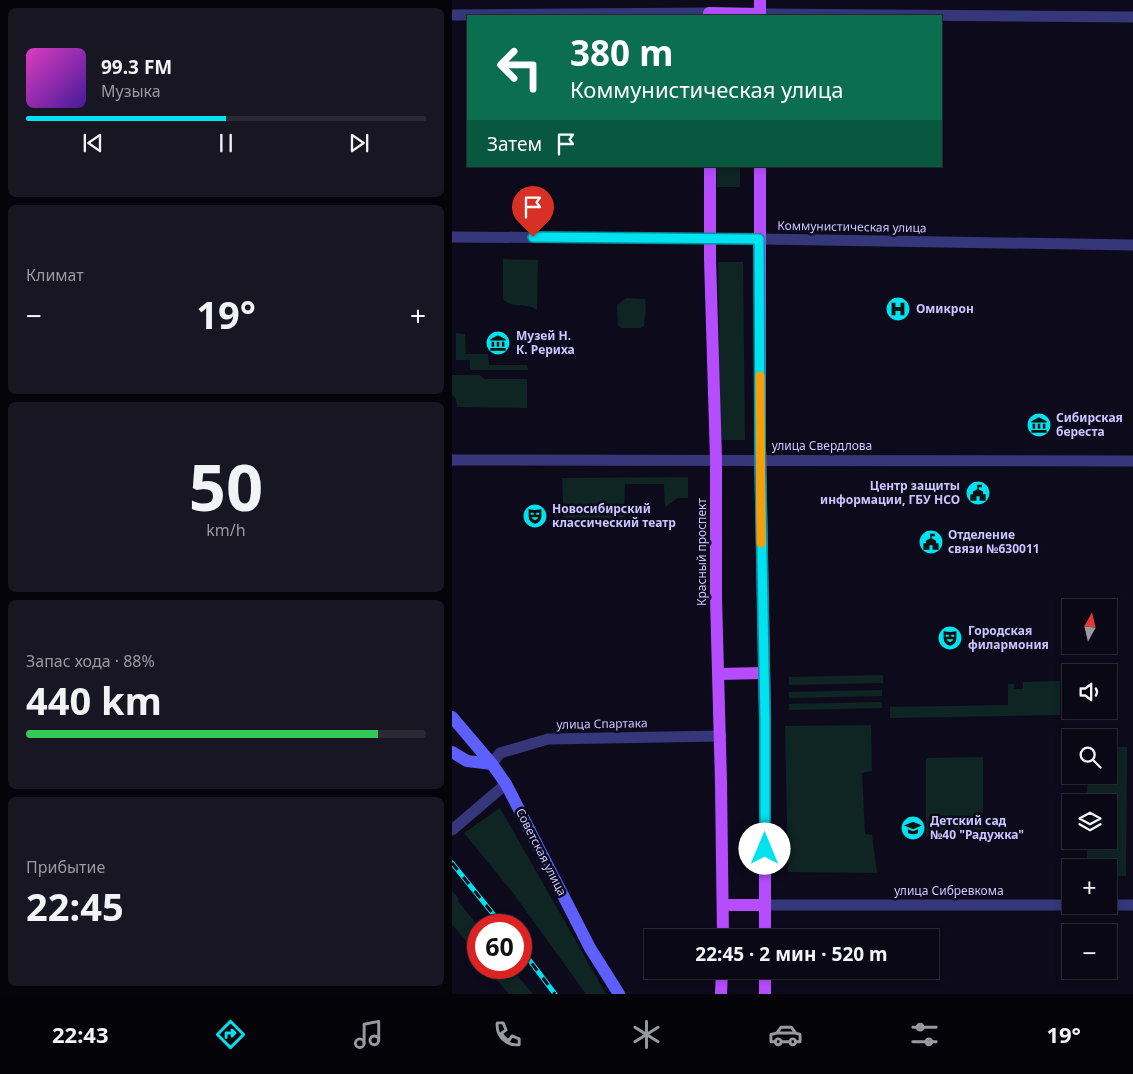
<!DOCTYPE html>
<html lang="ru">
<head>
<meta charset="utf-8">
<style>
  :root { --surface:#0a0814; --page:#181622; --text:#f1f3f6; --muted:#999aa0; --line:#2a2934; --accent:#01e2f0 }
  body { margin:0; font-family:"Noto Sans",sans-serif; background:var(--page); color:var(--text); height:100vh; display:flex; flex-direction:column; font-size:19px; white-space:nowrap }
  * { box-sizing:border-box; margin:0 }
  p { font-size:16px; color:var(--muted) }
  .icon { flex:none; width:28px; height:28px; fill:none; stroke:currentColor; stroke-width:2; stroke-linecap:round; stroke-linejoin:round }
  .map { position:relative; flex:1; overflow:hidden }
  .panel { display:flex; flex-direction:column; gap:8px; padding:8px; background:#06040b; width:452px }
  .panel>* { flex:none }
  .top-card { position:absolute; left:15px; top:15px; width:475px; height:152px; border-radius:0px; box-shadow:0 2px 8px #0003,0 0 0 1px var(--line); background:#0b6e4f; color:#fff; overflow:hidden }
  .needle { width:32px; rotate:8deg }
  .fabs { position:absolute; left:610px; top:599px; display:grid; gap:10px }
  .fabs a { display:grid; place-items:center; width:55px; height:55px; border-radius:0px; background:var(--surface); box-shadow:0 2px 8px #0003,0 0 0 1px var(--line); font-size:25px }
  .speed { position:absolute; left:15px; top:914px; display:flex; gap:10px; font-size:25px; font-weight:700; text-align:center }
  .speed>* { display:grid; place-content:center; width:65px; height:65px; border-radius:50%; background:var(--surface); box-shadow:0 2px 8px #0003,0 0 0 1px var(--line); line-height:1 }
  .speed .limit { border:8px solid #d22; background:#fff; color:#111 }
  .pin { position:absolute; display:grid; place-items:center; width:42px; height:42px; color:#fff; margin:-51px -21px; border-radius:50% 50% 50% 0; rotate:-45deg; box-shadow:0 0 5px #0007 }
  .pin .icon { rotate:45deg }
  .me { position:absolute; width:55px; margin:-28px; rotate:0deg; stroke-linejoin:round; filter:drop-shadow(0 0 4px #0008) }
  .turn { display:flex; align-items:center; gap:18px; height:105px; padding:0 20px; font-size:22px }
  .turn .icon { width:65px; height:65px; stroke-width:2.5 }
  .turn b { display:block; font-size:35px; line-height:42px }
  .then { display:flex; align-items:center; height:48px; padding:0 20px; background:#0003; gap:10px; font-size:19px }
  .big { font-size:38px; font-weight:700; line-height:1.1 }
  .panel .card { flex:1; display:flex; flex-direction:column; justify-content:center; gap:8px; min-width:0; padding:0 18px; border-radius:8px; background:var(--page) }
  .panel .dial { align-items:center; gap:0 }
  .dial b { font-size:65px; line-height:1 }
  .song { display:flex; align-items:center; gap:15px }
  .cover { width:60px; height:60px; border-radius:8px; background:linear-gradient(135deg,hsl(310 70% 55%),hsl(260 70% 35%)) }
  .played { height:5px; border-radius:2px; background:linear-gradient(90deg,var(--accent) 50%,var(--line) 50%) }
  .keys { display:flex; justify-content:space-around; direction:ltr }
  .heat { display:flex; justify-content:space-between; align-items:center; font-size:28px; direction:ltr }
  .charge { height:8px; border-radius:4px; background:linear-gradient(90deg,#34c759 88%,var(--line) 0) }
  .trip { position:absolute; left:192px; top:929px; width:295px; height:50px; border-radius:0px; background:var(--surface); box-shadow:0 2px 8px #0003,0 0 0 1px var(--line); font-weight:700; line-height:50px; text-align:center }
  .tabs { display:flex; height:80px; justify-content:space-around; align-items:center; background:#040308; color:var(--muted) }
  .tabs .icon { width:35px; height:35px }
  .tabs .current { color:var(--accent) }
  .tabs b { font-size:22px; color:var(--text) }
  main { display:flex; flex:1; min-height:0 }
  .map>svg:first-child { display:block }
  .green { fill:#0e2523 }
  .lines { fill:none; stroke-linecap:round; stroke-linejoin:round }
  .street { stroke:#36367b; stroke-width:11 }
  .secondary { stroke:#5d5fff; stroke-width:12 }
  .primary { stroke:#b54dff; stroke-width:12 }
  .rail-casing { stroke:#01e2f0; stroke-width:5 }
  .rail { stroke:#0d0b1b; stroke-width:3; stroke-dasharray:9; stroke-linecap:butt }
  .route-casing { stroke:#01939c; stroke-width:12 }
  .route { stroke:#01e2f0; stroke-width:9 }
  .slow { stroke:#f59e0b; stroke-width:9 }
  .labels { text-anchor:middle; stroke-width:5; stroke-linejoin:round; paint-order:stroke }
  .street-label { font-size:12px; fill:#cac5ff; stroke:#0d0b1b }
  .poi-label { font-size:12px; font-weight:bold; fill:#cac5ff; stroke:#0d0b1b; text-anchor:start }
</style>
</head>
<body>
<main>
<section class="panel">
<div class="card">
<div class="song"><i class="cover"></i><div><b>99.3 FM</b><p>Музыка</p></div></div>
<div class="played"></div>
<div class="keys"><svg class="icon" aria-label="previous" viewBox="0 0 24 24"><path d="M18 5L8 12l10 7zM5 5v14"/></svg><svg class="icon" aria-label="pause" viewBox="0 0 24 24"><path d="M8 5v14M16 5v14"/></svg><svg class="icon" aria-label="next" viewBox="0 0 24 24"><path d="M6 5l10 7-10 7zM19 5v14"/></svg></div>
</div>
<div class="card"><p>Климат</p>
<div class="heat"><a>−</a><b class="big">19°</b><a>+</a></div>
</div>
<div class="card dial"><b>50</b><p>km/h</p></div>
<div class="card"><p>Запас хода · 88%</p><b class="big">440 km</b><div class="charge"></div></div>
<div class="card"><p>Прибытие</p><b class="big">22:45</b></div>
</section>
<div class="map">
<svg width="681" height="994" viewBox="0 0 681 994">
  <rect width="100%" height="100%" fill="#0d0b1b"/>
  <!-- green -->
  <g class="green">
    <rect x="265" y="166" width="23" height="21"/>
    <path d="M51,259L86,260L85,310C75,302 59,309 51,299Z"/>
    <path d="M266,262H291L293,440H268Z"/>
    <path d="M174,298L193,299L194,307L192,326L189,328H169L166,325L165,305Z"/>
    <path d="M4,333L13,334L14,354H36L37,365H75L76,370H18V360H4Z"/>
    <path d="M0,375H28L32,379H75V408L5,407L4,399L0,394Z"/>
    <path d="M236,477V498H226L213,507L212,484H173L172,519L112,521L110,478Z"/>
    <path d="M431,675V683L337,685V677Z"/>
    <path d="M608,681V715L438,718V707L556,705V684H562V689H571V682Z"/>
    <path d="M430,690V696L337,698V692Z"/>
    <path d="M430,702V708L337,710V704Z"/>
    <path d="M419,725L420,771L410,773L413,834L420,835L425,873L336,872L333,726Z"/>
    <path d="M656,747H675L674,876H656V868L635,867V840H656V802H635V775H656Z"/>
    <path d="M531,757V835L474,836V758Z"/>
    <path d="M48,808L154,994H134L61,893L12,833Z"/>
    <path d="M0,891L7,899L6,901L26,926V956L0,924Z"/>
    <path d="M35,968H59L81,994H57Z"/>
  </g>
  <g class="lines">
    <!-- street -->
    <g class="street">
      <path d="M308,14L681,17"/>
      <path d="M0,15L257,13"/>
      <path d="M0,237L307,239L681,245"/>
      <path d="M0,460L681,461"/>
      <path d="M40,764L48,753L96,739L269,736"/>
      <path d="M0,830L54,784"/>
      <path d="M313,905H681"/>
    </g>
    <!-- secondary -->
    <g class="secondary">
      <path d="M0,717L40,764L54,784L138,948L167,994"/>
      <path d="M0,752L15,761L40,764"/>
    </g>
    <!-- primary -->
    <g class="primary">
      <path d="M308,0V16"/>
      <path d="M257,13L308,14"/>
      <path d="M258,166V259L264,459V598L269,783L271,938"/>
      <path d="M308,166V446L313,720V938"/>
      <path d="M267,674L311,673"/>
      <path d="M271,905H313"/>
      <path d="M269,994L270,970"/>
      <path d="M313,994V970"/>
    </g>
    <defs>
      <g id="rail">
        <path d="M0,863L50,925"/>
        <path d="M69,949L103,994"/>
      </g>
    </defs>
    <!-- rail casing -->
    <use href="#rail" class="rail-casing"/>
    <!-- rail -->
    <use href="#rail" class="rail"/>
  </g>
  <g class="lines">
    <defs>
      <path id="route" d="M81,237L307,239L308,446L313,720V849"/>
    </defs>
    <!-- route casing -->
    <use href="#route" class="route-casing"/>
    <!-- route -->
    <use href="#route" class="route"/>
    <!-- slow -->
    <path class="slow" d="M308,376L309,543"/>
  </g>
  <!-- icons -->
  <defs>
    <symbol id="hospital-disc" viewBox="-11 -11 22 22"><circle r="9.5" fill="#01e2f0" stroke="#0d0b1b"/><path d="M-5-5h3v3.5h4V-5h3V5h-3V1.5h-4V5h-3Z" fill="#111"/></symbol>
    <symbol id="museum-disc" viewBox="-11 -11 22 22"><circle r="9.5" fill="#01e2f0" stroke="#0d0b1b"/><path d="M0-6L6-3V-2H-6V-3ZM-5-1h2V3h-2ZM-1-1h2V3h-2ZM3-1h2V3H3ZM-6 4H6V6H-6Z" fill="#111"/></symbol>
    <symbol id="civic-disc" viewBox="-11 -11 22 22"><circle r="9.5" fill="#01e2f0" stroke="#0d0b1b"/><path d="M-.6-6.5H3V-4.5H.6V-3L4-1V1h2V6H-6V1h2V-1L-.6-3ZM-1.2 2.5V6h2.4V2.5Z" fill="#111"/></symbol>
    <symbol id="theatre-disc" viewBox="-11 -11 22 22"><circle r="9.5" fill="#01e2f0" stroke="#0d0b1b"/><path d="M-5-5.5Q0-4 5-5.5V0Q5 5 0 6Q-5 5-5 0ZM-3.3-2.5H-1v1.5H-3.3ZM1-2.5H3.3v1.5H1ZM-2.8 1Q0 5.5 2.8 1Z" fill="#111"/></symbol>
    <symbol id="school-disc" viewBox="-11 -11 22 22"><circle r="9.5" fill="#01e2f0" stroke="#0d0b1b"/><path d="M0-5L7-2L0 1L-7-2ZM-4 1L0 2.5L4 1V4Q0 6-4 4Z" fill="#111"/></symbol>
  </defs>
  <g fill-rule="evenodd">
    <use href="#hospital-disc" x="432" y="295" width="28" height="28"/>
    <use href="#museum-disc" x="32" y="329" width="28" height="28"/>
    <use href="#museum-disc" x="573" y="411" width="28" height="28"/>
    <use href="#civic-disc" x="512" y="479" width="28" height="28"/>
    <use href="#theatre-disc" x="69" y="502" width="28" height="28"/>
    <use href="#civic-disc" x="465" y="528" width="28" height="28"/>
    <use href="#theatre-disc" x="484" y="624" width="28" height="28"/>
    <use href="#school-disc" x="447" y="814" width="28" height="28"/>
  </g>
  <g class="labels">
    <!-- street labels -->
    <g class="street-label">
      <text transform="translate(400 227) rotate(1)" y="4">Коммунистическая улица</text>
      <text x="370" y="450">улица Свердлова</text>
      <text transform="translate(250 552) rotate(-90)" y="4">Красный проспект</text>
      <text transform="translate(150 724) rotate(-1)" y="4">улица Спартака</text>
      <text transform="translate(89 852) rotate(63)" y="4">Советская улица</text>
      <text x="497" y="895">улица Сибревкома</text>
    </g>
    <!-- poi labels -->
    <g class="poi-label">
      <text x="464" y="313">Омикрон</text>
      <text x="64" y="340">Музей Н.<tspan x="64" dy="14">К. Рериха</tspan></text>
      <text x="604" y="422">Сибирская<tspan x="604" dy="14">береста</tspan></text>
      <text x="508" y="490" text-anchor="end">Центр защиты<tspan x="508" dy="14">информации, ГБУ НСО</tspan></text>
      <text x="100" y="513">Новосибирский<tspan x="100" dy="14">классический театр</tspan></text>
      <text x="496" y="539">Отделение<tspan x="496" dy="14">связи №630011</tspan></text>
      <text x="516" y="635">Городская<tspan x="516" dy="14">филармония</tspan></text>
      <text x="478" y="825">Детский сад<tspan x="478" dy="14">№40 "Радужка"</tspan></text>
    </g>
  </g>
</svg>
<div class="fabs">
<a><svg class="needle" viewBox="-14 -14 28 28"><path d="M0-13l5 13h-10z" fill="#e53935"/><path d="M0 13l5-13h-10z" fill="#999aa0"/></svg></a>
<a><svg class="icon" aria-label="sound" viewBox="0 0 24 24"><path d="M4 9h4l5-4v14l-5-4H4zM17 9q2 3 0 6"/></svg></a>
<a><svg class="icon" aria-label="search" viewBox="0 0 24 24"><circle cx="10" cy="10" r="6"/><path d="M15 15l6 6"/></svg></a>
<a><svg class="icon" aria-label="layers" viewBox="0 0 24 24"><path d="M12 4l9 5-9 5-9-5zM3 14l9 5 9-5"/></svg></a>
<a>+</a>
<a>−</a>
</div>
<div class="speed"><div class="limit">60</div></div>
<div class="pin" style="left:81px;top:237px;background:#d93025"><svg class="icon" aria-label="arrive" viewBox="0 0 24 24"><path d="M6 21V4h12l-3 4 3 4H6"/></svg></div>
<svg class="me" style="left:313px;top:849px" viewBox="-20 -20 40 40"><circle r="19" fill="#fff"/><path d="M0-13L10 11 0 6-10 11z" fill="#01e2f0"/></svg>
<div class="trip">22:45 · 2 мин · 520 m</div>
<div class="top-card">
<div class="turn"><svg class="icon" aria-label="left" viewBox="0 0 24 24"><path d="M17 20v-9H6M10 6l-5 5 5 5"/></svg><div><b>380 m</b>Коммунистическая улица</div></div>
<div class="then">Затем<svg class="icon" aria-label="arrive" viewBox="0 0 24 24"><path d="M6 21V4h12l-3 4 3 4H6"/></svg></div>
</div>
</div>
</main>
<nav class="tabs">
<b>22:43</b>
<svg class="icon current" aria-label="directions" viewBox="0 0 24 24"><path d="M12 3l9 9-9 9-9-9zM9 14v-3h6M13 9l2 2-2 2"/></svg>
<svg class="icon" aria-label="music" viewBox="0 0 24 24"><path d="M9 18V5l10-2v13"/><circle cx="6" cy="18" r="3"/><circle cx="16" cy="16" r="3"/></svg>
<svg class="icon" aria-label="phone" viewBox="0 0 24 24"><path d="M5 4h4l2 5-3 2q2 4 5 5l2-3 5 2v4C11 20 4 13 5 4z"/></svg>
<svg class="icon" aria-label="climate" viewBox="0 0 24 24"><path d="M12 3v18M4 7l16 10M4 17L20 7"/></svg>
<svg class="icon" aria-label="car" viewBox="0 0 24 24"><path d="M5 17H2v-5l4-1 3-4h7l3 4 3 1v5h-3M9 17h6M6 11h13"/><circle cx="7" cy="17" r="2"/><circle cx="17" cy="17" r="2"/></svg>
<svg class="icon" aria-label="filters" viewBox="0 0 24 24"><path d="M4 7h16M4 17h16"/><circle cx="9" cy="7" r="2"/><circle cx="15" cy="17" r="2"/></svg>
<b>19°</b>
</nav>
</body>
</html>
